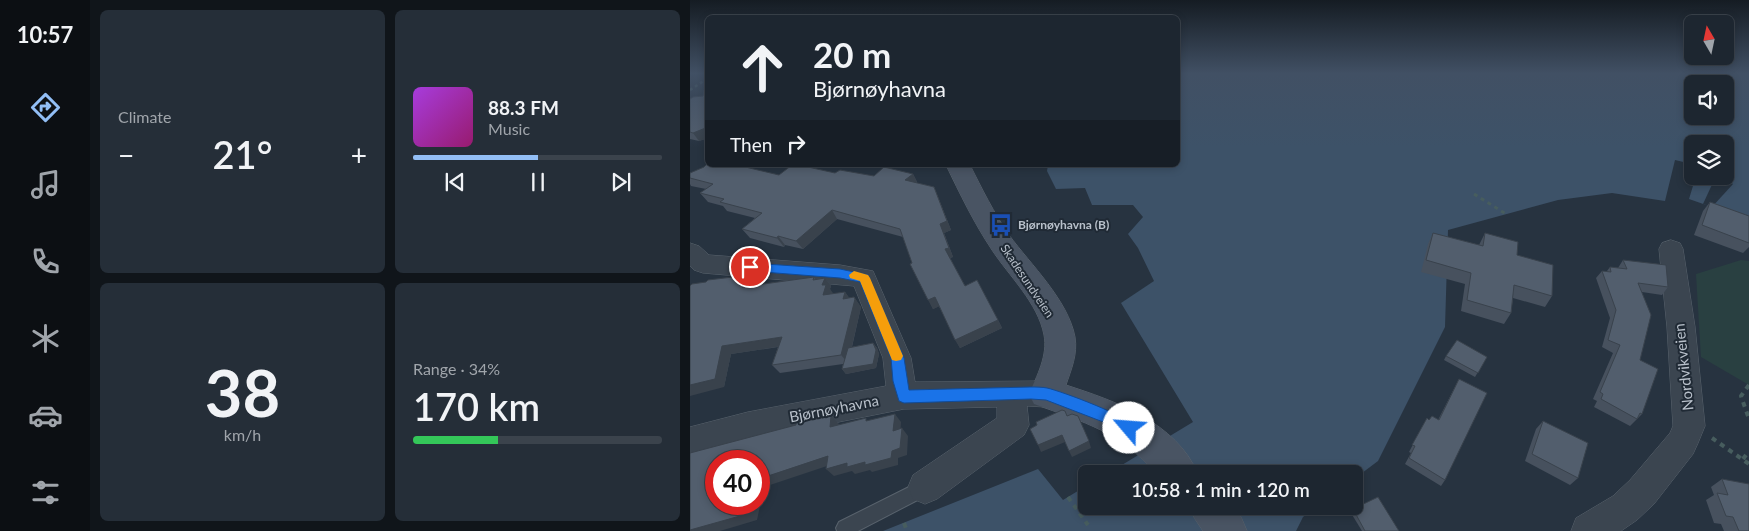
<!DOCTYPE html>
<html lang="en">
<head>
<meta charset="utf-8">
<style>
  :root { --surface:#1d2630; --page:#252e38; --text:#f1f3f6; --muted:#a0a5ab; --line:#3b434c; --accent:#92bef5 }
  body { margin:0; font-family:Lato,sans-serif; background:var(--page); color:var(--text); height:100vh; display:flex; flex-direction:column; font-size:19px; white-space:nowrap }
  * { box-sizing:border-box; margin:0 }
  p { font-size:16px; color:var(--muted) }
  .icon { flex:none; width:28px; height:28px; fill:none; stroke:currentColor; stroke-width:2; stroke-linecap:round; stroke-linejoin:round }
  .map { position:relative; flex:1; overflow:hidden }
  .details { display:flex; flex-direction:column; gap:10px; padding:10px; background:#10151a; width:600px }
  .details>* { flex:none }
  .guide { position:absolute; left:15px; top:15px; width:475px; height:152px; border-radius:8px; box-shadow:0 2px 8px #0003,0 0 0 1px var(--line); background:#1d2630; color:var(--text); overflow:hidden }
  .needle { width:32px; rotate:351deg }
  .buttons { position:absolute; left:994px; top:15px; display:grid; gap:10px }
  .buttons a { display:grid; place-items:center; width:50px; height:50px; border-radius:8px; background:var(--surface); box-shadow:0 2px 8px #0003,0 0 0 1px var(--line); font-size:25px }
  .speed { position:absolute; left:15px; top:450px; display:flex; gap:10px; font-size:25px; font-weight:700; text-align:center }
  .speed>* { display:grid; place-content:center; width:65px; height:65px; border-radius:50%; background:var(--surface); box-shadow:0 2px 8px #0003,0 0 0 1px var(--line); line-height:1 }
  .speed .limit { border:8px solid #d22; background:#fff; color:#111 }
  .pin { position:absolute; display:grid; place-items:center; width:42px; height:42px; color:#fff; margin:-21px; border:2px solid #fff; border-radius:50%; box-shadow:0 1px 5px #0007 }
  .me { position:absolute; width:55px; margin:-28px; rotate:297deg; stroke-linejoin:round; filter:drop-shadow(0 0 4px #0008) }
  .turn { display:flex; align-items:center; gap:18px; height:105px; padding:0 25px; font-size:22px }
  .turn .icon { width:65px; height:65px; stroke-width:2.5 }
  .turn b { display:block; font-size:35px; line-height:42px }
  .then { display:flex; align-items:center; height:48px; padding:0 25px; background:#0003; gap:10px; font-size:19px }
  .big { font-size:38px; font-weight:600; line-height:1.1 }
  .details .widget { flex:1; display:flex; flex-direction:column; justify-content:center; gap:8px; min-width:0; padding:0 18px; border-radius:8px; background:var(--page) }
  .details .dial { align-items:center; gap:0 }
  .dial b { font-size:65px; line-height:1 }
  .song { display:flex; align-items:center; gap:15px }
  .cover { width:60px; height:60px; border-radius:8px; background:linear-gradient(135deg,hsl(280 70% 55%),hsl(320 70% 35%)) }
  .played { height:5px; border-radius:2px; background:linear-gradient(90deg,var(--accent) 50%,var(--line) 50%) }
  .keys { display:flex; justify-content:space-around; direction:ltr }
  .heat { display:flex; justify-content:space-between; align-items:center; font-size:28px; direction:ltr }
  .charge { height:8px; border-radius:4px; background:linear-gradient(90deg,#34c759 34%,var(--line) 0) }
  .details .tiles { flex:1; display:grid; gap:10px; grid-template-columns:repeat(2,1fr) }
  .trip { position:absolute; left:388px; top:465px; width:285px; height:50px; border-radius:8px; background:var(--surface); box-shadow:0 2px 8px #0003,0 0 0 1px var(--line); font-weight:600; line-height:50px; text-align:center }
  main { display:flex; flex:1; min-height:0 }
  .tab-bar { display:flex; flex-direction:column; width:90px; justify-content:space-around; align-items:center; background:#0c0f13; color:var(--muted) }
  .tab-bar .icon { width:35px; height:35px }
  .tab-bar .selected { color:var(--accent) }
  .tab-bar b { font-size:22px; color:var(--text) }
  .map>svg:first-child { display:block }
  .green { fill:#294041 }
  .water { fill:#3d5268; fill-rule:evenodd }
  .pier { fill:#273340 }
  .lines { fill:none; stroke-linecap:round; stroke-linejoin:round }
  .lane-casing { stroke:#59636d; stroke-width:2 }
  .street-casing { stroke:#59636d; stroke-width:1 }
  .secondary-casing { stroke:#59636d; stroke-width:1 }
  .path-far2 { stroke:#475d5e; stroke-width:2.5; stroke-dasharray:3 3; stroke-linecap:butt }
  .path-far1 { stroke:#475d5e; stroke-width:3; stroke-dasharray:4 4; stroke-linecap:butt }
  .path { stroke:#475d5e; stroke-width:4; stroke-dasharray:5 5; stroke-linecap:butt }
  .lane { fill:#3b4550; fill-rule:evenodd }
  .street { fill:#3b4550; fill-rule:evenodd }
  .secondary { fill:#495463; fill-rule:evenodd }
  .wall { fill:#47515e }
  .shaded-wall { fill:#39424c }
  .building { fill:#525e6d; stroke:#39424c }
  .route { fill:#1a73e8; stroke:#114b97 }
  .slow { fill:#f59e0b }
  .labels { text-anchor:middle; stroke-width:4; stroke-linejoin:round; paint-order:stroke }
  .poi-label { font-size:12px; font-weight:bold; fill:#b8c0ca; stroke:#202a35; text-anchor:start }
  .street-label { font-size:12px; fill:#b8c0ca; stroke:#202a35 }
  .near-street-label { font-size:15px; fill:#b8c0ca; stroke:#202a35 }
</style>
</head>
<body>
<main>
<nav class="tab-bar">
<b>10:57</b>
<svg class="icon selected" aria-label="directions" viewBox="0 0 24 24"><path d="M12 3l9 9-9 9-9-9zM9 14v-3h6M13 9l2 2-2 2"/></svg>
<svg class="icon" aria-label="music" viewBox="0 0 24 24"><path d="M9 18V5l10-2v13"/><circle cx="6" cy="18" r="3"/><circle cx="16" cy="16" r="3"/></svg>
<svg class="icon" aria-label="phone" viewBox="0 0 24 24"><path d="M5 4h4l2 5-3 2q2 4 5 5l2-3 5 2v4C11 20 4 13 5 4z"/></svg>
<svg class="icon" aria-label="climate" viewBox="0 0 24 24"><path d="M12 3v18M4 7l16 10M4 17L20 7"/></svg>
<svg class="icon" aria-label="car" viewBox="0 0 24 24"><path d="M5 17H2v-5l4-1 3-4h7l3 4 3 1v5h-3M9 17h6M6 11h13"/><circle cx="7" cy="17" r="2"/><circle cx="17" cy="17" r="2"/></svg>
<svg class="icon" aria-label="filters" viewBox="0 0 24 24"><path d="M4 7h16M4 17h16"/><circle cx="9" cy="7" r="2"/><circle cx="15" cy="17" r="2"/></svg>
</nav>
<section class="details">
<div class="tiles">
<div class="widget"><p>Climate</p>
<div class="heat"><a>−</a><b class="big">21°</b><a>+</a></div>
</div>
<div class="widget">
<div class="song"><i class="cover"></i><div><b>88.3 FM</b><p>Music</p></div></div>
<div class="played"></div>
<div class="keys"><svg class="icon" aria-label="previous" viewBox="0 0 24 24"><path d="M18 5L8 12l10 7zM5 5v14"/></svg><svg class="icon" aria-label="pause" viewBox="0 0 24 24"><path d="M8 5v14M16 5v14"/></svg><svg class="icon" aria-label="next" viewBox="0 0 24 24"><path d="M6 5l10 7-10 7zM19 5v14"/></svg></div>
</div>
<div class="widget dial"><b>38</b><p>km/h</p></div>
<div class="widget"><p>Range · 34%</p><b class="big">170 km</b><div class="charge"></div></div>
</div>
</section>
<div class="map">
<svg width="1059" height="531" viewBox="0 0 1059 531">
  <rect width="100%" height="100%" fill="#273340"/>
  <!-- green -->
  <path class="green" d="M1051,260L1059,261V385L1011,357L1006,274Z"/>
  <!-- water -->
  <g class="water">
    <path d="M488,73H1059V220L999,199L1006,176H1035V144H1002V164L985,160L975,201L922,193L868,200L758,230L755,327L688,461L664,479V474H417L503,422L431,303L464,281L448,248L438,234L453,217L443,205H402L395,188L366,189L357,171L358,165H488ZM1002,84H1035V116H1002Z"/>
    <path d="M348,469L373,500L396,486V506H628L613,517L606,531H193Z"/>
  </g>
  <!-- pier -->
  <path class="pier" d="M1026,176H1030L1043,184L1022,207L1013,204Z"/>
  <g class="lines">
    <defs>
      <path id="lane" d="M235,479L241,481L243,487L241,493L168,531H147L146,528L149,522Z"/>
      <g id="street">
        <path d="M981,240L990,243L993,249L1005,327L1015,426L1008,443L1003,454L964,504L947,520L931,531H881L886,518L923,496L940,480L980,433L983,426L977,327L969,249L972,243Z"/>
        <path d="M0,243L9,246L19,255L150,265L183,271L221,358L225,382L356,381L367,385L371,394L367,403L356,407L337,406L339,425L334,435L247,499L235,504L223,499L218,487L223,475L307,418V407L214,409L58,440L0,457V427L58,412L196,386L193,358L164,286L13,273L4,270L0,266Z"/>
      </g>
      <g id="secondary">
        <path d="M256,165H280C292,189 304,213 319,235C341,265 378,300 385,337C388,354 381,370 376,385C425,401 486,422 508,474H466C431,432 394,422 344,404L339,394C347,376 358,355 354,335C348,303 319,276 302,250C284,223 270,194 256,165Z"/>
        <path d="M499,506H542L551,517L557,531H513L505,519Z"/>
      </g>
    </defs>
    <!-- lane casing -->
    <use href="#lane" class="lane-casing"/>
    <!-- street casing -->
    <use href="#street" class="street-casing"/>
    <!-- secondary casing -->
    <use href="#secondary" class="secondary-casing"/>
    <!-- path-far2 -->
    <path class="path-far2" d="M0,90L18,78"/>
    <!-- path-far1 -->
    <path class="path-far1" d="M784,194L816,214"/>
    <!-- path -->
    <g class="path">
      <path d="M1059,385L1051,396L1059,419"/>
      <path d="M1022,438L1059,464"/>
      <path d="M1053,459L1059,451"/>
      <path d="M378,497L398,525"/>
      <path d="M214,523L217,531"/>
    </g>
    <!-- lane -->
    <use href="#lane" class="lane"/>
    <!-- street -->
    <use href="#street" class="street"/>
    <!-- secondary -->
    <use href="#secondary" class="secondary"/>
  </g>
  <!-- wall -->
  <g class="wall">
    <path d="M18,88V138L9,141L0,139V99L13,96Z"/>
    <path d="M0,173L89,175L145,173L184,176L223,174L227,182L226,183L244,187L261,230L254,233L263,257L260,258L275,286L308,320L312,328L270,348L249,306L243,309L222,263L213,237L147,219L113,249L95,245L94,247L60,238L52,229L65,218L37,211L33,206L18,202L10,193L16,189L1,186L0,184Z"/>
    <path d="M1020,202L1059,216V247L1053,253L1004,235L1013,211Z"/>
    <path d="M743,233L789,245L795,233L827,255L862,296L855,307L823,298L821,313L814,324L771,311L775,284L731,272L738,244Z"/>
    <path d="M933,260L978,287L972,295L952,292L950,360L952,414L940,426L904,407L907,401L903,399L923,353L912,347L920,318L906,278L912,271H917L920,267L928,268Z"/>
    <path d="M124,277L125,279L135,278L141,286L140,289L142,294L155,292L159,298L164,297L170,306L171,307L162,347L183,343L187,348L189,354L186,368L156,374L152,369L153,364L90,373L82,365L88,347L41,354L34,387L0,286L75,283L73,284Z"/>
    <path d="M756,356L797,357L785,377L754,360Z"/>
    <path d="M769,379L755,480L751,486L715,464L721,453L719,452L737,418L739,420H748Z"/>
    <path d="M853,421L888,478L880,485L835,461L846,429Z"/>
    <path d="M1032,479L1059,531H1034L1031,524L1024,523L1016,500L1024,495L1021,487Z"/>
    <path d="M663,509L709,531H672L661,513Z"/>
  </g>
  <!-- shaded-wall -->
  <g class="shaded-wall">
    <path d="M18,127V138L9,141L3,133Z"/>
    <path d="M223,174L227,182L220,189L215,180Z"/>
    <path d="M244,187L261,230L254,233L263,257L259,258L255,249Z"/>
    <path d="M142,210L147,219L113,249L106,241Z"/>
    <path d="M88,236L95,245L94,247L87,238Z"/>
    <path d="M68,274L75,283L60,296L52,287Z"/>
    <path d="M135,278L141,286L140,289L143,293L139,303L133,295L132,285Z"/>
    <path d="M155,292L161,300L153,299Z"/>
    <path d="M164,297L171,307L158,363L151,355Z"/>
    <path d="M245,297L250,306L243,309L238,300Z"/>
    <path d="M308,320L312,328L270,348L265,340Z"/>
    <path d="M92,337L99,345L41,354L34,387L0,396V385L32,346Z"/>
    <path d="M183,343L187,348L189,354L186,368L156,374L152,369Z"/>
    <path d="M205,414L211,422L210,438L203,431Z"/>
    <path d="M141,416L149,424L147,435L140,427Z"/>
    <path d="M212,428L218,436L217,455L208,458V465L182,472L180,470L165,474L162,471L144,476L136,469L202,451Z"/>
    <path d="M372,435L375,442L351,452L348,445Z"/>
    <path d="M399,441L401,448L382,457L379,451Z"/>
    <path d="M138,456L146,463L74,487L67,520L30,531H0V530L59,504H69V479Z"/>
  </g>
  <!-- building -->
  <g class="building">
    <path d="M18,88V127L3,133L0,132V99L3,97L13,96L14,90Z"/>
    <path d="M18,163V165H47L89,175L102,165H109L145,173L150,170L184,176L194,167L223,174L215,180L244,187L257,221L250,224L259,248L255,249L275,286L287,280L308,320L265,340L245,297L238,300L220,264L222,263L210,229L142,210L106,241L88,236L87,238L52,229L72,213L30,202L34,199L10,193L23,184L0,178V173L14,167Z"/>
    <path d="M1020,202L1059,216V243L1012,225Z"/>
    <path d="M743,233L793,246L795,233L828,242L827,255L863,265L862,296L824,285L821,313L777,300L781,273L736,260Z"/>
    <path d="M933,260L976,265L978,287L948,283L961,315L950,360L968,369L952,414L950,413L947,419L911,399L913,394L910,392L930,345L918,340L926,310L912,271L921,272L920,267L937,269Z"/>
    <path d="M68,274L52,287L124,277L123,280L135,278L132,285H136L133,295L155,292L153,299L164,297L165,299L151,355L82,365L92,337L32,346L25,379L0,385V286L2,284L16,282L18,280Z"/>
    <path d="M767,340L797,357L788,373L756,356Z"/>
    <path d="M183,343L186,350L183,364L152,369L158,348Z"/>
    <path d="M769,379L797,393L755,480L719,458L725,446L722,445L737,418L739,420L742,416L749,420Z"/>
    <path d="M372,410L375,411L377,416L382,414L388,416L399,441L379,451L372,435L348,445L340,429L347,425L346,422Z"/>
    <path d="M205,414L203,431L212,428L210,448L202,451L201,458L175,465V462L157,467V463L136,469L138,456L69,479V461H26V504H59L57,514L0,530V453L106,425V423L141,416L140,427L176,418V421Z"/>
    <path d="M853,421L898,443L888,478L842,454Z"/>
    <path d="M1032,479L1059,484V531H1049L1043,517L1036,516L1027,493L1038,495Z"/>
    <path d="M688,497L709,531H675L663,509Z"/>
  </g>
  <!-- sky -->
  <linearGradient id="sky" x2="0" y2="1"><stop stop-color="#151c23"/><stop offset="0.5" stop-color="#415064"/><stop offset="1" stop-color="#415064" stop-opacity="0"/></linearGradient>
  <rect width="1059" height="147" fill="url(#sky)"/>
  <!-- route -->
  <path class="route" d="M60,263L150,269L178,275L214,358L219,390L341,387C346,387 352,387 357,388C371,391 441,417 446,428L444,432L439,434L421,425L356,400L341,399L214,403L209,401L203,381L201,358L170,282L150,278L60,271L54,267Z"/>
  <!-- slow -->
  <path class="slow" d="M164,271L178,275L180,278L213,356L211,360L206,361L202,360L170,281L160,278L159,275Z"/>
  <!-- icons -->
  <defs>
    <symbol id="bus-bare" viewBox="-9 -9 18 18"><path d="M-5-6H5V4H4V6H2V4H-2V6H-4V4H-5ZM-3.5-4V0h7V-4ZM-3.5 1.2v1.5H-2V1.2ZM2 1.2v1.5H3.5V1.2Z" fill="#1a4fb4" stroke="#202a35" stroke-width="2.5" paint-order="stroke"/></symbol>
  </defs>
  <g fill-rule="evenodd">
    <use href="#bus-bare" x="295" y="209" width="32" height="32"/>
  </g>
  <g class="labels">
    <!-- poi labels -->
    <g class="poi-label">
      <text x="328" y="229">Bjørnøyhavna (B)</text>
    </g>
    <!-- street labels -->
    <g class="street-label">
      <text transform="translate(337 281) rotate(56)" y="4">Skadesundveien</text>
    </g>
    <!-- near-street labels -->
    <g class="near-street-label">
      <text transform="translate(994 367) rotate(-96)" y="5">Nordvikveien</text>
      <text transform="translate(144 409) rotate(-11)" y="5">Bjørnøyhavna</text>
    </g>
  </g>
</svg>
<div class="buttons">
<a><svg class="needle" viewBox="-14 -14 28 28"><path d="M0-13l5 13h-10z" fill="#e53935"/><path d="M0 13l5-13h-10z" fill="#a0a5ab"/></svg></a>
<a><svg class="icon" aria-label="sound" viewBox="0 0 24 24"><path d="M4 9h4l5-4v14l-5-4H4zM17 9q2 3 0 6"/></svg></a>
<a><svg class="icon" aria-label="layers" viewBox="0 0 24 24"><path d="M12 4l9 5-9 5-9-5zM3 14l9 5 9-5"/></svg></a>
</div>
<div class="speed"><div class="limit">40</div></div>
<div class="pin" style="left:60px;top:267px;background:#d93025"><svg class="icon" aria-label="arrive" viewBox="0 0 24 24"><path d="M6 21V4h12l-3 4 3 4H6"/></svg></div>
<svg class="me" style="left:439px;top:428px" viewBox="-20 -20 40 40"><circle r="19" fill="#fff"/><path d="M0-13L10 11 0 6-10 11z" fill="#1a73e8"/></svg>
<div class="trip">10:58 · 1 min · 120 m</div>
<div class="guide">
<div class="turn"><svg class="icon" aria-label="ahead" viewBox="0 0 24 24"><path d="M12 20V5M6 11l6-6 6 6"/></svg><div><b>20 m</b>Bjørnøyhavna</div></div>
<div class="then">Then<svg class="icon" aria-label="right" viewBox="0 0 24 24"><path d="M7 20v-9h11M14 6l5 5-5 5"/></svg></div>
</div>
</div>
</main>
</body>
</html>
